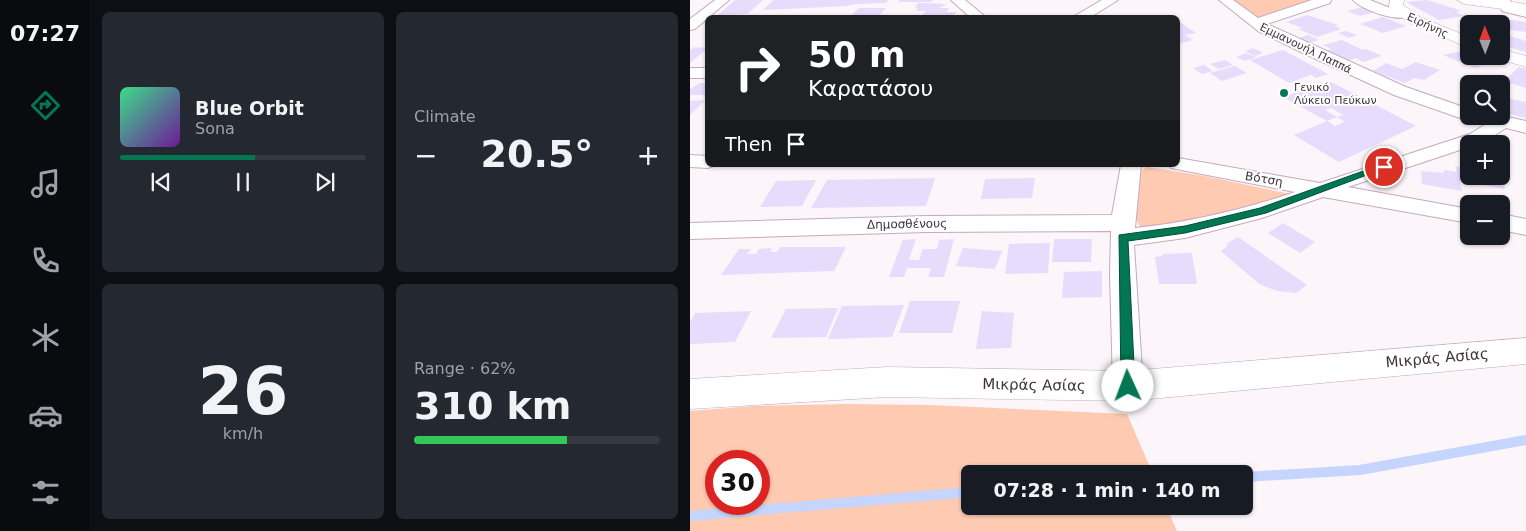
<!DOCTYPE html>
<html lang="en">
<head>
<meta charset="utf-8">
<style>
  :root { --surface:#171b24; --page:#242831; --text:#f1f3f6; --muted:#9ea1a6; --line:#363941; --accent:#037752 }
  body { margin:0; font-family:"DejaVu Sans",sans-serif; background:var(--page); color:var(--text); height:100vh; display:flex; flex-direction:column; font-size:19px; white-space:nowrap }
  * { box-sizing:border-box; margin:0 }
  p { font-size:16px; color:var(--muted) }
  .icon { flex:none; width:28px; height:28px; fill:none; stroke:currentColor; stroke-width:2; stroke-linecap:round; stroke-linejoin:round }
  .map { position:relative; flex:1; overflow:hidden }
  .panel { display:flex; flex-direction:column; gap:12px; padding:12px; background:#0d0f14; width:600px }
  .panel>* { flex:none }
  .guide { position:absolute; left:15px; top:15px; width:475px; height:152px; border-radius:8px; box-shadow:0 1px 4px #0004; background:#202124; color:#fff; overflow:hidden }
  .needle { width:32px; rotate:359deg }
  .fabs { position:absolute; left:770px; top:15px; display:grid; gap:10px }
  .fabs a { display:grid; place-items:center; width:50px; height:50px; border-radius:8px; background:var(--surface); box-shadow:0 1px 4px #0004; font-size:25px }
  .speed { position:absolute; left:15px; top:450px; display:flex; gap:10px; font-size:25px; font-weight:700; text-align:center }
  .speed>* { display:grid; place-content:center; width:65px; height:65px; border-radius:50%; background:var(--surface); box-shadow:0 1px 4px #0004; line-height:1 }
  .speed .limit { border:8px solid #d22; background:#fff; color:#111 }
  .pin { position:absolute; display:grid; place-items:center; width:42px; height:42px; color:#fff; margin:-21px; border:2px solid #fff; border-radius:50%; box-shadow:0 1px 5px #0007 }
  .me { position:absolute; width:55px; margin:-28px; rotate:358deg; stroke-linejoin:round; filter:drop-shadow(0 0 4px #0008) }
  .turn { display:flex; align-items:center; gap:18px; height:105px; padding:0 20px; font-size:22px }
  .turn .icon { width:65px; height:65px; stroke-width:2.5 }
  .turn b { display:block; font-size:35px; line-height:42px }
  .then { display:flex; align-items:center; height:48px; padding:0 20px; background:#0003; gap:10px; font-size:19px }
  .big { font-size:38px; font-weight:700; line-height:1.1 }
  .panel .card { flex:1; display:flex; flex-direction:column; justify-content:center; gap:8px; min-width:0; padding:0 18px; border-radius:8px; background:var(--page) }
  .panel .dial { align-items:center; gap:0 }
  .dial b { font-size:65px; line-height:1 }
  .song { display:flex; align-items:center; gap:15px }
  .cover { width:60px; height:60px; border-radius:8px; background:linear-gradient(135deg,hsl(150 70% 55%),hsl(280 70% 35%)) }
  .played { height:5px; border-radius:2px; background:linear-gradient(90deg,var(--accent) 55%,var(--line) 55%) }
  .keys { display:flex; justify-content:space-around; direction:ltr }
  .heat { display:flex; justify-content:space-between; align-items:center; font-size:28px; direction:ltr }
  .charge { height:8px; border-radius:4px; background:linear-gradient(90deg,#34c759 62%,var(--line) 0) }
  .panel .tiles { flex:1; display:grid; gap:12px; grid-template-columns:repeat(2,1fr) }
  .trip { position:absolute; left:271px; top:465px; width:292px; height:50px; border-radius:8px; background:var(--surface); box-shadow:0 1px 4px #0004; font-weight:700; line-height:50px; text-align:center }
  main { display:flex; flex:1; min-height:0 }
  .dock { display:flex; flex-direction:column; width:90px; justify-content:space-around; align-items:center; background:#090b0e; color:var(--muted) }
  .dock .icon { width:35px; height:35px }
  .dock .current { color:var(--accent) }
  .dock b { font-size:22px; color:var(--text) }
  .map>svg:first-child { display:block }
  .green { fill:#fecab2; fill-rule:evenodd }
  .lines { fill:none; stroke-linecap:round; stroke-linejoin:round }
  .stream { stroke:#c5d5fd; stroke-width:10 }
  .building { fill:#e7dcfb; fill-rule:evenodd }
  .street-casing { stroke:#c6a9be; stroke-width:2 }
  .secondary-casing { stroke:#c6a9be; stroke-width:1 }
  .street { fill:#fff; fill-rule:evenodd }
  .secondary { fill:#fff; fill-rule:evenodd }
  .route { fill:#037752; stroke:#024d35 }
  .poi-dot { fill:#037752; stroke:#fff; stroke-width:2 }
  .labels { text-anchor:middle; stroke-width:4; stroke-linejoin:round; paint-order:stroke }
  .far-street-label { font-size:11px; fill:#3f333b; stroke:#fff }
  .far-poi-label { font-size:11px; fill:#3f333b; stroke:#fff; text-anchor:start }
  .street-label { font-size:12px; fill:#3f333b; stroke:#fff }
  .near-street-label { font-size:15px; fill:#3f333b; stroke:#fff }
</style>
</head>
<body>
<main>
<nav class="dock">
<b>07:27</b>
<svg class="icon current" aria-label="directions" viewBox="0 0 24 24"><path d="M12 3l9 9-9 9-9-9zM9 14v-3h6M13 9l2 2-2 2"/></svg>
<svg class="icon" aria-label="music" viewBox="0 0 24 24"><path d="M9 18V5l10-2v13"/><circle cx="6" cy="18" r="3"/><circle cx="16" cy="16" r="3"/></svg>
<svg class="icon" aria-label="phone" viewBox="0 0 24 24"><path d="M5 4h4l2 5-3 2q2 4 5 5l2-3 5 2v4C11 20 4 13 5 4z"/></svg>
<svg class="icon" aria-label="climate" viewBox="0 0 24 24"><path d="M12 3v18M4 7l16 10M4 17L20 7"/></svg>
<svg class="icon" aria-label="car" viewBox="0 0 24 24"><path d="M5 17H2v-5l4-1 3-4h7l3 4 3 1v5h-3M9 17h6M6 11h13"/><circle cx="7" cy="17" r="2"/><circle cx="17" cy="17" r="2"/></svg>
<svg class="icon" aria-label="filters" viewBox="0 0 24 24"><path d="M4 7h16M4 17h16"/><circle cx="9" cy="7" r="2"/><circle cx="15" cy="17" r="2"/></svg>
</nav>
<section class="panel">
<div class="tiles">
<div class="card">
<div class="song"><i class="cover"></i><div><b>Blue Orbit</b><p>Sona</p></div></div>
<div class="played"></div>
<div class="keys"><svg class="icon" aria-label="previous" viewBox="0 0 24 24"><path d="M18 5L8 12l10 7zM5 5v14"/></svg><svg class="icon" aria-label="pause" viewBox="0 0 24 24"><path d="M8 5v14M16 5v14"/></svg><svg class="icon" aria-label="next" viewBox="0 0 24 24"><path d="M6 5l10 7-10 7zM19 5v14"/></svg></div>
</div>
<div class="card"><p>Climate</p>
<div class="heat"><a>−</a><b class="big">20.5°</b><a>+</a></div>
</div>
<div class="card dial"><b>26</b><p>km/h</p></div>
<div class="card"><p>Range · 62%</p><b class="big">310 km</b><div class="charge"></div></div>
</div>
</section>
<div class="map">
<svg width="836" height="531" viewBox="0 0 836 531">
  <rect width="100%" height="100%" fill="#fcf5fa"/>
  <!-- green -->
  <g class="green">
    <path d="M540,0H625L571,18H566Z"/>
    <path d="M457,167L515,176L600,194L562,210L451,228C440,215 447,188 450,172Z"/>
    <path d="M156,404L241,405L437,414L463,474H280V506H476L487,531H0V411L64,406ZM69,461V504H26V461Z"/>
  </g>
  <g class="lines">
    <!-- stream -->
    <g class="stream">
      <path d="M555,477L670,470L836,440"/>
      <path d="M0,516L280,492"/>
    </g>
  </g>
  <!-- building -->
  <g class="building">
    <path d="M45,0H73L57,14L28,15Z"/>
    <path d="M84,0H198L196,3L165,4L157,6L73,10Z"/>
    <path d="M210,0H242L241,2H208Z"/>
    <path d="M737,0L766,9L771,11L766,12L774,16L749,20L716,2Z"/>
    <path d="M228,3L257,4L249,8H259L257,12H267L261,18L230,17L236,11H226L228,8H225Z"/>
    <path d="M676,6L689,11L670,16L657,11Z"/>
    <path d="M169,8H196L188,17L161,16Z"/>
    <path d="M617,15L648,25L645,26L651,29L627,37L608,29L613,28L596,22Z"/>
    <path d="M693,17L716,26L693,33L670,24Z"/>
    <path d="M797,18L811,21L808,24L791,23Z"/>
    <path d="M813,19L836,22V32L814,29Z"/>
    <path d="M488,21L506,33L495,35L503,40L488,44Z"/>
    <path d="M656,31L667,35L659,38L648,33Z"/>
    <path d="M811,33L836,41V52L811,45Z"/>
    <path d="M618,35L629,40L614,45L603,40Z"/>
    <path d="M652,40L673,50L676,49L692,56L673,62L666,58L658,61L637,50L641,49L633,45Z"/>
    <path d="M5,47L18,48L0,63V50Z"/>
    <path d="M563,48L573,53L565,56L555,51Z"/>
    <path d="M593,50L638,74L626,78L621,75L599,83L560,60Z"/>
    <path d="M777,50L779,56H797L790,59L799,63L785,68L753,55Z"/>
    <path d="M556,53L566,57L555,61L546,57Z"/>
    <path d="M535,60L543,65L529,69L520,64Z"/>
    <path d="M726,62L750,70L734,80L724,78L715,83L683,71L696,63L712,69Z"/>
    <path d="M514,65L523,71L512,74L503,68Z"/>
    <path d="M545,66L557,73L532,81L520,73Z"/>
    <path d="M829,67L836,69V88L814,81Z"/>
    <path d="M639,81L669,96L664,98L677,105L682,103L726,126L649,162L604,135L637,121L593,97ZM641,108L654,115L647,117L635,110ZM647,117L655,122L645,126L637,121Z"/>
    <path d="M10,83H18V95H0V89Z"/>
    <path d="M811,97L836,102V118L811,112Z"/>
    <path d="M16,100L0,115V101Z"/>
    <path d="M765,166L779,168V176H811L815,189L770,181L772,191L732,184L731,171L754,173V170L767,172Z"/>
    <path d="M245,178L236,206L121,208L137,180Z"/>
    <path d="M345,178L342,198L291,199L295,179Z"/>
    <path d="M126,180L112,206L70,207L86,181Z"/>
    <path d="M593,223L625,242L610,253L578,233Z"/>
    <path d="M548,237L617,285L606,293L587,291L569,284L531,251L538,246L536,244Z"/>
    <path d="M226,239L219,260H229L233,249H247L249,240L264,239L254,277H238L241,268H217L214,277H199L213,240Z"/>
    <path d="M364,239H402L401,262H362Z"/>
    <path d="M360,243L358,273L315,274L319,244Z"/>
    <path d="M90,247H156L144,271L31,275L49,249H61L57,254H66L69,249L82,248L80,252H87Z"/>
    <path d="M273,248L312,251L305,269L266,266Z"/>
    <path d="M502,253L507,284H469L465,257L473,256L472,254Z"/>
    <path d="M412,271V297L372,298L374,272Z"/>
    <path d="M220,301H270L262,333H209Z"/>
    <path d="M214,305L202,337L138,339L152,306Z"/>
    <path d="M148,308L136,337L81,338L96,309Z"/>
    <path d="M61,311L45,342L0,344V322L5,313Z"/>
    <path d="M292,311L324,313L321,348L286,349Z"/>
  </g>
  <g class="lines">
    <defs>
      <g id="street">
        <path d="M25,0H39L5,29L0,30V19Z"/>
        <path d="M261,0H275L297,18H281Z"/>
        <path d="M412,0H428L399,18H381Z"/>
        <path d="M529,0H543L568,18L622,0H641L640,3L577,24L716,87L779,109V116H787L779,120L773,119L704,95L615,54L568,31Z"/>
        <path d="M663,0H680L705,10L719,11L721,14C712,25 670,9 663,0Z"/>
        <path d="M808,0H820L823,5L836,9V17L812,11Z"/>
        <rect x="0" y="68" width="18" height="10"/>
        <path d="M790,116H813L836,121V133L816,128L794,142L779,144V147L658,187L779,209V223L633,197L572,218L495,238L444,245L453,386L449,395L438,399L427,395L423,386L420,275L421,231L237,232L0,239V223L237,216L422,215L431,165H451L445,228C500,222 552,210 605,192L481,168L479,165H488V158L630,183L780,134L796,124L791,123L788,119Z"/>
        <path d="M0,155L18,156V165H26L18,168L0,167Z"/>
        <path d="M811,214L836,219V235L811,230Z"/>
      </g>
      <g id="secondary">
        <path d="M700,0H714L713,5L730,17L779,37V48L720,23L701,10L699,7Z"/>
        <path d="M767,0H808L836,4V12L774,4Z"/>
        <path d="M811,49L836,56V67L805,58L811,56Z"/>
        <path d="M836,338V364L438,401L197,397L0,409V379L197,367L438,371Z"/>
      </g>
    </defs>
    <!-- street casing -->
    <use href="#street" class="street-casing"/>
    <!-- secondary casing -->
    <use href="#secondary" class="secondary-casing"/>
    <!-- street -->
    <use href="#street" class="street"/>
    <!-- secondary -->
    <use href="#secondary" class="secondary"/>
  </g>
  <!-- route -->
  <path class="route" d="M690,165L698,167L576,213L495,233L438,241L445,386L443,390L438,392L433,390L431,386L429,235L495,226L570,208Z"/>
  <!-- markers -->
  <circle class="poi-dot" cx="594" cy="93" r="5"/>
  <g class="labels">
    <!-- far-street labels -->
    <g class="far-street-label">
      <text transform="translate(738 25) rotate(25)" y="4">Ειρήνης</text>
      <text transform="translate(616 48) rotate(26)" y="4">Εμμανουήλ Παππά</text>
    </g>
    <!-- far-poi labels -->
    <g class="far-poi-label">
      <text x="604" y="91">Γενικό<tspan x="604" dy="13">Λύκειο Πεύκων</tspan></text>
    </g>
    <!-- street labels -->
    <g class="street-label">
      <text transform="translate(574 179) rotate(10)" y="4">Βότση</text>
      <text transform="translate(217 224) rotate(-1)" y="4">Δημοσθένους</text>
    </g>
    <!-- near-street labels -->
    <g class="near-street-label">
      <text transform="translate(747 358) rotate(-5)" y="5">Μικράς Ασίας</text>
      <text transform="translate(344 385) rotate(1)" y="5">Μικράς Ασίας</text>
    </g>
  </g>
</svg>
<div class="fabs">
<a><svg class="needle" viewBox="-14 -14 28 28"><path d="M0-13l5 13h-10z" fill="#e53935"/><path d="M0 13l5-13h-10z" fill="#9ea1a6"/></svg></a>
<a><svg class="icon" aria-label="search" viewBox="0 0 24 24"><circle cx="10" cy="10" r="6"/><path d="M15 15l6 6"/></svg></a>
<a>+</a>
<a>−</a>
</div>
<div class="speed"><div class="limit">30</div></div>
<div class="pin" style="left:694px;top:167px;background:#d93025"><svg class="icon" aria-label="arrive" viewBox="0 0 24 24"><path d="M6 21V4h12l-3 4 3 4H6"/></svg></div>
<svg class="me" style="left:438px;top:386px" viewBox="-20 -20 40 40"><circle r="19" fill="#fff"/><path d="M0-13L10 11 0 6-10 11z" fill="#037752"/></svg>
<div class="trip">07:28 · 1 min · 140 m</div>
<div class="guide">
<div class="turn"><svg class="icon" aria-label="right" viewBox="0 0 24 24"><path d="M7 20v-9h11M14 6l5 5-5 5"/></svg><div><b>50 m</b>Καρατάσου</div></div>
<div class="then">Then<svg class="icon" aria-label="arrive" viewBox="0 0 24 24"><path d="M6 21V4h12l-3 4 3 4H6"/></svg></div>
</div>
</div>
</main>
</body>
</html>
